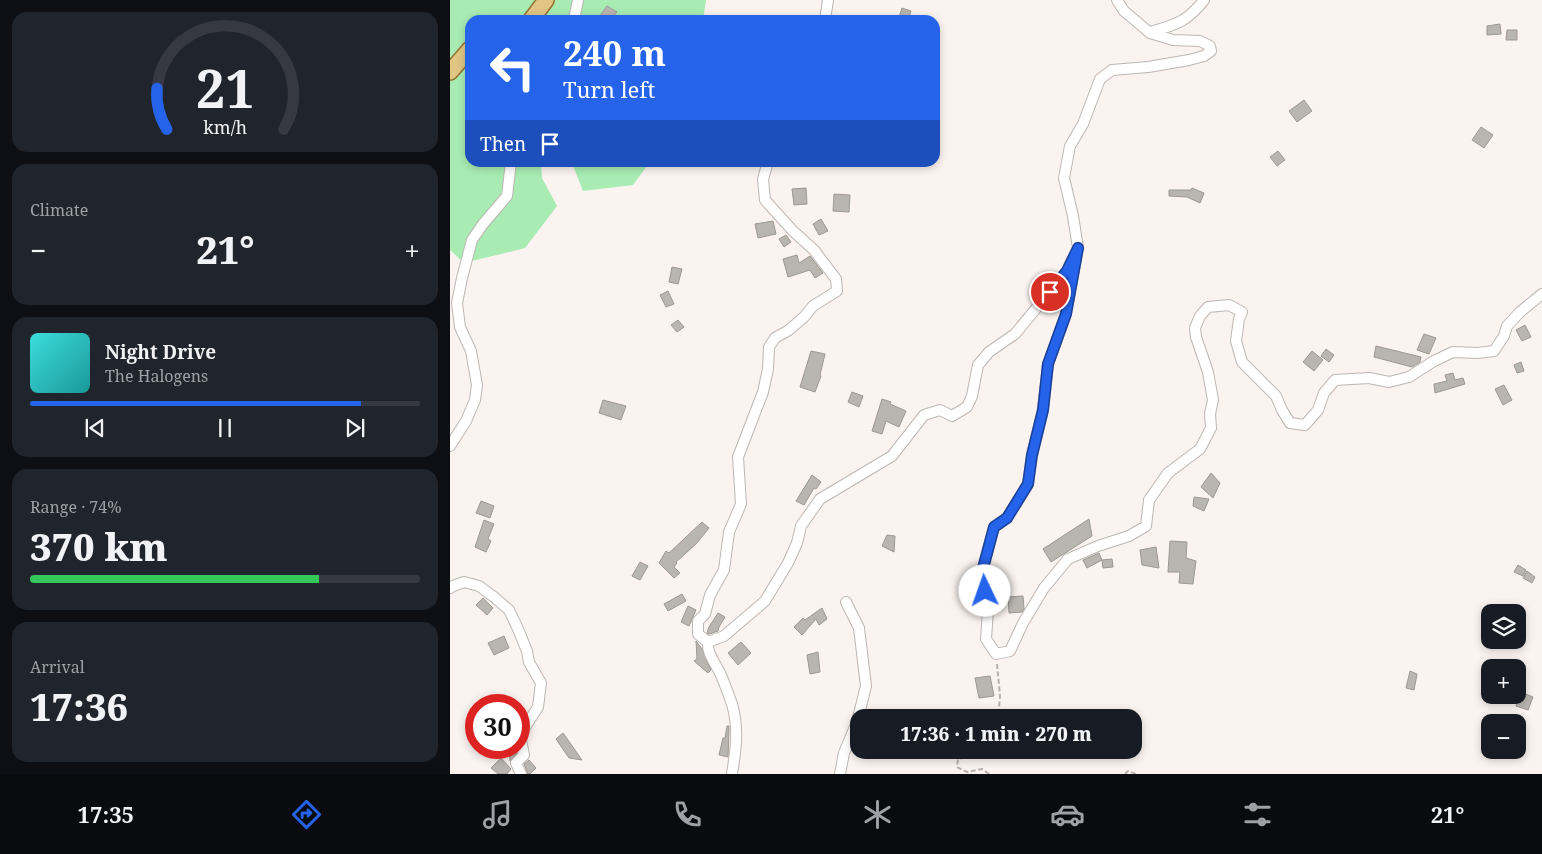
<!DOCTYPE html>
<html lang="en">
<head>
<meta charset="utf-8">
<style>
  :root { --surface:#171b24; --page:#20242c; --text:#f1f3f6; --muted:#9ea1a6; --line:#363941; --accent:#2563eb }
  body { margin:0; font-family:"Noto Serif",serif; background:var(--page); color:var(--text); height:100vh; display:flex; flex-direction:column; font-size:19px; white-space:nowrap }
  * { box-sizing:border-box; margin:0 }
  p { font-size:16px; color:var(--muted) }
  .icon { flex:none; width:28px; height:28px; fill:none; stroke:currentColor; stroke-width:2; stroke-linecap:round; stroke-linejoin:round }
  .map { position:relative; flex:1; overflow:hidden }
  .side { display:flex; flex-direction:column; gap:12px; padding:12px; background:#0d0f14; width:450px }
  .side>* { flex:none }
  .banner { position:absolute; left:15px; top:15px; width:475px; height:152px; border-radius:15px; box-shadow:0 2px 8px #0003; background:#2563eb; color:#fff; overflow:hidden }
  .fabs { position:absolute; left:1031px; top:604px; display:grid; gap:10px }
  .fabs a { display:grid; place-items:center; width:45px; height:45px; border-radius:10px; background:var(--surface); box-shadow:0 2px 8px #0003; font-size:25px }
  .speed { position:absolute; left:15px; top:694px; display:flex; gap:10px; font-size:25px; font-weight:700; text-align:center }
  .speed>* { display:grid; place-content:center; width:65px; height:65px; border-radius:50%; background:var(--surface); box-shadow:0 2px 8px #0003; line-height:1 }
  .speed .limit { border:8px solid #d22; background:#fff; color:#111 }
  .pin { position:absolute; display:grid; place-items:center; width:42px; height:42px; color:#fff; margin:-21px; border:2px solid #fff; border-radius:50%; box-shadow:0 1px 5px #0007 }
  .me { position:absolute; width:55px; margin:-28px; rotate:357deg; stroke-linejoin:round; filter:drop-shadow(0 0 4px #0008) }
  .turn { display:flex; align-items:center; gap:18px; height:105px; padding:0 15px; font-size:22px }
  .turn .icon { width:65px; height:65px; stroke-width:2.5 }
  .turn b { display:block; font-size:35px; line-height:42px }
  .then { display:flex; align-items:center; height:48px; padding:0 15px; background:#0003; gap:10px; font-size:19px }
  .big { font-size:38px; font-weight:800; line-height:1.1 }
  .side .widget { flex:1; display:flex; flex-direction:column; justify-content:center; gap:8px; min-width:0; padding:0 18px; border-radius:15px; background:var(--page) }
  .side .dial { align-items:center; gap:0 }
  .dial svg { height:130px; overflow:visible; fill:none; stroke:var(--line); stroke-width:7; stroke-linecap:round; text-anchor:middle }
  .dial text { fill:var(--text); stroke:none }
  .song { display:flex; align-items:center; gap:15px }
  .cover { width:60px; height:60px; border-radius:8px; background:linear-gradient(135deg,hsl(180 70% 55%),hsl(180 70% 35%)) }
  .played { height:5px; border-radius:2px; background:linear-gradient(90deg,var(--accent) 85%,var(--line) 85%) }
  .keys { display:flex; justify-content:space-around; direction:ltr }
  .heat { display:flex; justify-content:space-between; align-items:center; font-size:28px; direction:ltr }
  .charge { height:8px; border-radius:4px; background:linear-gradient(90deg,#34c759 74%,var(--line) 0) }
  .trip { position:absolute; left:400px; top:709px; width:292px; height:50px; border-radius:15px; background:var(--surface); box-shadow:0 2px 8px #0003; font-weight:800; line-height:50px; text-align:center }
  .menu { display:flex; height:80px; justify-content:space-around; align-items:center; background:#090b0e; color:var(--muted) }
  .menu .icon { width:35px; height:35px }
  .menu .current { color:var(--accent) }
  .menu b { font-size:22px; color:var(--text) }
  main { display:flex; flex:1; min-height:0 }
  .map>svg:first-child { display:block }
  .green { fill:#a8ecb3 }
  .building { fill:#b9b5af; stroke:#9c9892 }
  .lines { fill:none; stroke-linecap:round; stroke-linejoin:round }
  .minor-casing { stroke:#bdb6b2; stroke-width:12 }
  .primary-casing { stroke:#92732d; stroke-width:18 }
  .path { stroke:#b7b2af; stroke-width:2; stroke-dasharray:5 2.5; stroke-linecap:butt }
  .minor { stroke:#fff; stroke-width:10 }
  .primary { stroke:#e0c585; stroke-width:15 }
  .route-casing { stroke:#184099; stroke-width:12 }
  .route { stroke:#2563eb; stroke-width:9 }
</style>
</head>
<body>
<main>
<section class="side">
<div class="widget dial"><svg viewBox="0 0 100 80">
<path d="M14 69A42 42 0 1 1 86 69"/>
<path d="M14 69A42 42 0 0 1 8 44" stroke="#2563eb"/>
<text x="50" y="56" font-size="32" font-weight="700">21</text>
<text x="50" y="72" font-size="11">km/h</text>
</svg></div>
<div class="widget"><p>Climate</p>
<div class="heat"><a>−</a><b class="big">21°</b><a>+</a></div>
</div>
<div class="widget">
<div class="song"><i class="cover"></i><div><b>Night Drive</b><p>The Halogens</p></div></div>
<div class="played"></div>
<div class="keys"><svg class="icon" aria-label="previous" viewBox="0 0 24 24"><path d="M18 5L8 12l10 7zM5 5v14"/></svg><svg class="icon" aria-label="pause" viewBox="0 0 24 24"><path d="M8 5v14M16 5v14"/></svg><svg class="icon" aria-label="next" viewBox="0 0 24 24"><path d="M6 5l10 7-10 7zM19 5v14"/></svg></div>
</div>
<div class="widget"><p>Range · 74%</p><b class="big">370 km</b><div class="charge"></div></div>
<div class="widget"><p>Arrival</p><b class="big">17:36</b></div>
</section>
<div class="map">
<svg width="1092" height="774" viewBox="0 0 1092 774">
  <rect width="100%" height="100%" fill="#faf3ef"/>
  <!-- green -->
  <g class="green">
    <path d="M0,0H256L253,20H20V162L91,163L92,178L107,206L75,248L14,263L0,250Z"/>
    <path d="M122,163H199L183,185L133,191Z"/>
  </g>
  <!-- building -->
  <g class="building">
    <path d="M157,6L167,12L160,20H147Z"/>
    <path d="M452,8L461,11L458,20H448Z"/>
    <path d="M1050,24L1051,34L1037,35V26Z"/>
    <path d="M1057,30H1067V40H1056Z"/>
    <path d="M854,100L862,111L847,122L839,111Z"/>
    <path d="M1031,127L1043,135L1034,148L1022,140Z"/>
    <path d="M828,151L835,160L827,166L820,157Z"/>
    <path d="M356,188L357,204L344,205L342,189Z"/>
    <path d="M742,188L754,193L750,203L737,197L719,196V190H741Z"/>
    <path d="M384,194L400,195L399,212L383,211Z"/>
    <path d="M371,219L378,231L369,235L363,224Z"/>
    <path d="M323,221L326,234L308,238L305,224Z"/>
    <path d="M336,235L341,242L334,247L329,239Z"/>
    <path d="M347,255L349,263L360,256L373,273L365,278L360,270L338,277L333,259Z"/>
    <path d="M222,267L232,269L228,284L219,282Z"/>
    <path d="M218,291L224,304L216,307L210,295Z"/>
    <path d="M228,320L234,327L227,332L221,325Z"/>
    <path d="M1075,325L1081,337L1072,341L1066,330Z"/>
    <path d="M974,334L986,338L979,354L967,350Z"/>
    <path d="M926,346L971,357L970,362L962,367L924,357Z"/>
    <path d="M876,349L884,355L879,362L871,356Z"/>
    <path d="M361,351L375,354L370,375L371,376L365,392L350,387Z"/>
    <path d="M862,351L873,360L864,371L853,362Z"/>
    <path d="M1071,362L1074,371L1067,373L1064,365Z"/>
    <path d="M1003,373L1005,380L1013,378L1015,384L985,393L984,384L997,381L995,375Z"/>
    <path d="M1054,385L1062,400L1053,405L1045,389Z"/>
    <path d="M402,392L413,396L409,407L398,402Z"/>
    <path d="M432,399L441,402L440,404L456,411L449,427L436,421L432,434L422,431Z"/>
    <path d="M153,400L176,406L171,420L149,413Z"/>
    <path d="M761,473L770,483L763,498L751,487Z"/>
    <path d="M362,475L371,482L366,489L364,488L354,505L346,501Z"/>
    <path d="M744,497L759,499L754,511L743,506Z"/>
    <path d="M31,501L44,506L40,518L26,513Z"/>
    <path d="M639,519L642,536L601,562L593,549Z"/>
    <path d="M34,520L44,524L38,539L41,541L36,552L25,547Z"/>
    <path d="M252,522L259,528L246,544L226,562L227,563L224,567L230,573L224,578L209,563L216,551L219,553Z"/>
    <path d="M437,535L445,536L444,552L432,546Z"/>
    <path d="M720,541L737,542L736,558L746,561L743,584L729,583L730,572H718Z"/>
    <path d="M706,547L709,568L692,565L690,550Z"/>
    <path d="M649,553L652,560L637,568L633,560Z"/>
    <path d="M662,559L663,567L653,568L652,560Z"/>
    <path d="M190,562L198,566L190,580L182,576Z"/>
    <path d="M1068,565L1076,570L1073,576L1064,572Z"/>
    <path d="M1077,571L1085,577L1082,583L1073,578Z"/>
    <path d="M232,594L236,601L218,611L214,604Z"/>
    <path d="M573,596L574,609L572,612L559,613L558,597Z"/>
    <path d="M33,598L43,608L37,615L26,605Z"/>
    <path d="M238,606L246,610L239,626L231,622Z"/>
    <path d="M372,608L377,619L369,625L366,619L352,635L344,627L353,618L355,620Z"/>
    <path d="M268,613L275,617L269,627L268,631L259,634L257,633L259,627Z"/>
    <path d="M54,636L59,648L44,655L38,643Z"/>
    <path d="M246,641L252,649L261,670L258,673L244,661L247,659Z"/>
    <path d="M291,642L301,653L288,665L278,653Z"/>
    <path d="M368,652L370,672L360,674L357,655Z"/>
    <path d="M960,671L967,674L964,690L956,688Z"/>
    <path d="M540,676L544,696L529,698L525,678Z"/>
    <path d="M1071,692L1083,697L1078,710L1066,706L1067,702L1052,695H1070Z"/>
    <path d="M277,726H279V731L278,757L269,755L273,738H275Z"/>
    <path d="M113,733L132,760L119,758L106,739Z"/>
    <path d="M59,748H65L67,753L60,761Z"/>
    <path d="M51,758L61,769L57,774H48L41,768Z"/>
    <path d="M79,760L86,768L80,774H78L74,764Z"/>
  </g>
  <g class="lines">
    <defs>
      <g id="minor">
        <path d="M667,0L674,11L700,33L723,40L750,41L760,46L761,51L754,56L739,60L698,67L662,70L650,79L633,124L620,146L614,178L623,216L628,248L616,314L598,364L593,410L582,455L578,484L557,518L544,527L532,572L538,610L536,639L546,654L560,651L573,623L594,588L618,559L648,546L679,536L696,526L699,500L718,473L750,449L761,428L760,414L763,400L758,372L746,337L745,328L750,316L758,307L779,305L792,312L789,319L786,341L792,362L826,396L832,410L840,423L855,425L868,410L874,393L885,380L919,378L939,382L959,377L984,361L1003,352L1027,353L1044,351L1054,336L1057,326L1070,312L1092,294"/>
        <path d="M124,20L128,0"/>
        <path d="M375,20L378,0"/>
        <path d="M700,32C726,25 738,21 754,0"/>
        <path d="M318,162L313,179L315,200L343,231L364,250L386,279L387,291L363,306L354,317L339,330L325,338L319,347L318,369L313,392L288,457L291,504L279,532L274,570L260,595L255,614L248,621V634L258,642L274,636L315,601L338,563L347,543L351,526L370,499L442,456L474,415L490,410L502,416L517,407L522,396L528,365L539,352L565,334L617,271L622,260"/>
        <path d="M0,446L16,421L25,400L27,385L21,351L10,327L7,303L12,278L22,240L33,224L57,196L61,162"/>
        <path d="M0,588L3,586L14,582L29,586L44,597L59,610L68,629L77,651L79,662L91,683L88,707L70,735L74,755L66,763L71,774"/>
        <path d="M258,642C257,653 264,661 269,671C274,681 278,693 282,704C289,729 286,749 282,774"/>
        <path d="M390,774L394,753L407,722L416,686L409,628L396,602"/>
      </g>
      <g id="primary">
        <path d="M81,20L96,0"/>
        <path d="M0,72L20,49"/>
      </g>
    </defs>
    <!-- minor casing -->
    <use href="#minor" class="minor-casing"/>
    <!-- primary casing -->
    <use href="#primary" class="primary-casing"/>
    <!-- path -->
    <g class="path">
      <path d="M547,664L550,696L548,718"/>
      <path d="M539,774L532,769L517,772L507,767L508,759L544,750"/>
      <path d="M675,774L678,771L686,774"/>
    </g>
    <!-- minor -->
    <use href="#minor" class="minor"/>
    <!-- primary -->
    <use href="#primary" class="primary"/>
  </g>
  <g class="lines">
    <defs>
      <path id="route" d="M535,591L532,572L544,527L557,518L578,484L582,455L593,410L598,364L616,314L628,248L617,271L600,292"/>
    </defs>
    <!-- route casing -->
    <use href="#route" class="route-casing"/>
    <!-- route -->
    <use href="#route" class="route"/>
  </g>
</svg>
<div class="fabs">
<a><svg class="icon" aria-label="layers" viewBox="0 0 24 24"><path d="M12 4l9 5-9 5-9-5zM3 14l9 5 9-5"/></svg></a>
<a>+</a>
<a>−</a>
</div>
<div class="speed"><div class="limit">30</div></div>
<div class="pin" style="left:600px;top:292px;background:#d93025"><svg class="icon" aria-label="arrive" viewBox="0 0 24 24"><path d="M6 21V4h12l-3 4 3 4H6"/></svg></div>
<svg class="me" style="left:535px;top:591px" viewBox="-20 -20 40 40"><circle r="19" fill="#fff"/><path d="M0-13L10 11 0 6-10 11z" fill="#2563eb"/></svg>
<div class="trip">17:36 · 1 min · 270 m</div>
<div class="banner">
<div class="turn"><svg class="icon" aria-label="left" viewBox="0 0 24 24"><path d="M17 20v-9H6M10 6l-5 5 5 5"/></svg><div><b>240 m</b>Turn left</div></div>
<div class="then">Then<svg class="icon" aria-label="arrive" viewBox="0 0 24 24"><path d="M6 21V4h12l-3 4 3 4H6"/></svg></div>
</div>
</div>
</main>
<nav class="menu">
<b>17:35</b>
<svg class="icon current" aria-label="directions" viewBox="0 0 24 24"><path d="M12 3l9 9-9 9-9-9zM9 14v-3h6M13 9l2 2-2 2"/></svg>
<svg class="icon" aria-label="music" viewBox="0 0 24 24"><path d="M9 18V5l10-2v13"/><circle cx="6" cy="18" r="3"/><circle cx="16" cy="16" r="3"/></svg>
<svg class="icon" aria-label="phone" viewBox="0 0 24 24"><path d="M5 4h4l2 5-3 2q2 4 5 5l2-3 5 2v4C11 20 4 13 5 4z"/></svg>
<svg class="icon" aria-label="climate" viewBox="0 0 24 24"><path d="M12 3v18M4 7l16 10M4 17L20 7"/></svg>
<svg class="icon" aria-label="car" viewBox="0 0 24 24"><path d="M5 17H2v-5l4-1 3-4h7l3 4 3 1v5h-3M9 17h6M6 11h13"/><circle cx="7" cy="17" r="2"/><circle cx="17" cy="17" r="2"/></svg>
<svg class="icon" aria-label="filters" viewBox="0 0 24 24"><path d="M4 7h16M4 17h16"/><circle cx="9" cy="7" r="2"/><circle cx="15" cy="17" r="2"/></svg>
<b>21°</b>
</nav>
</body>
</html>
